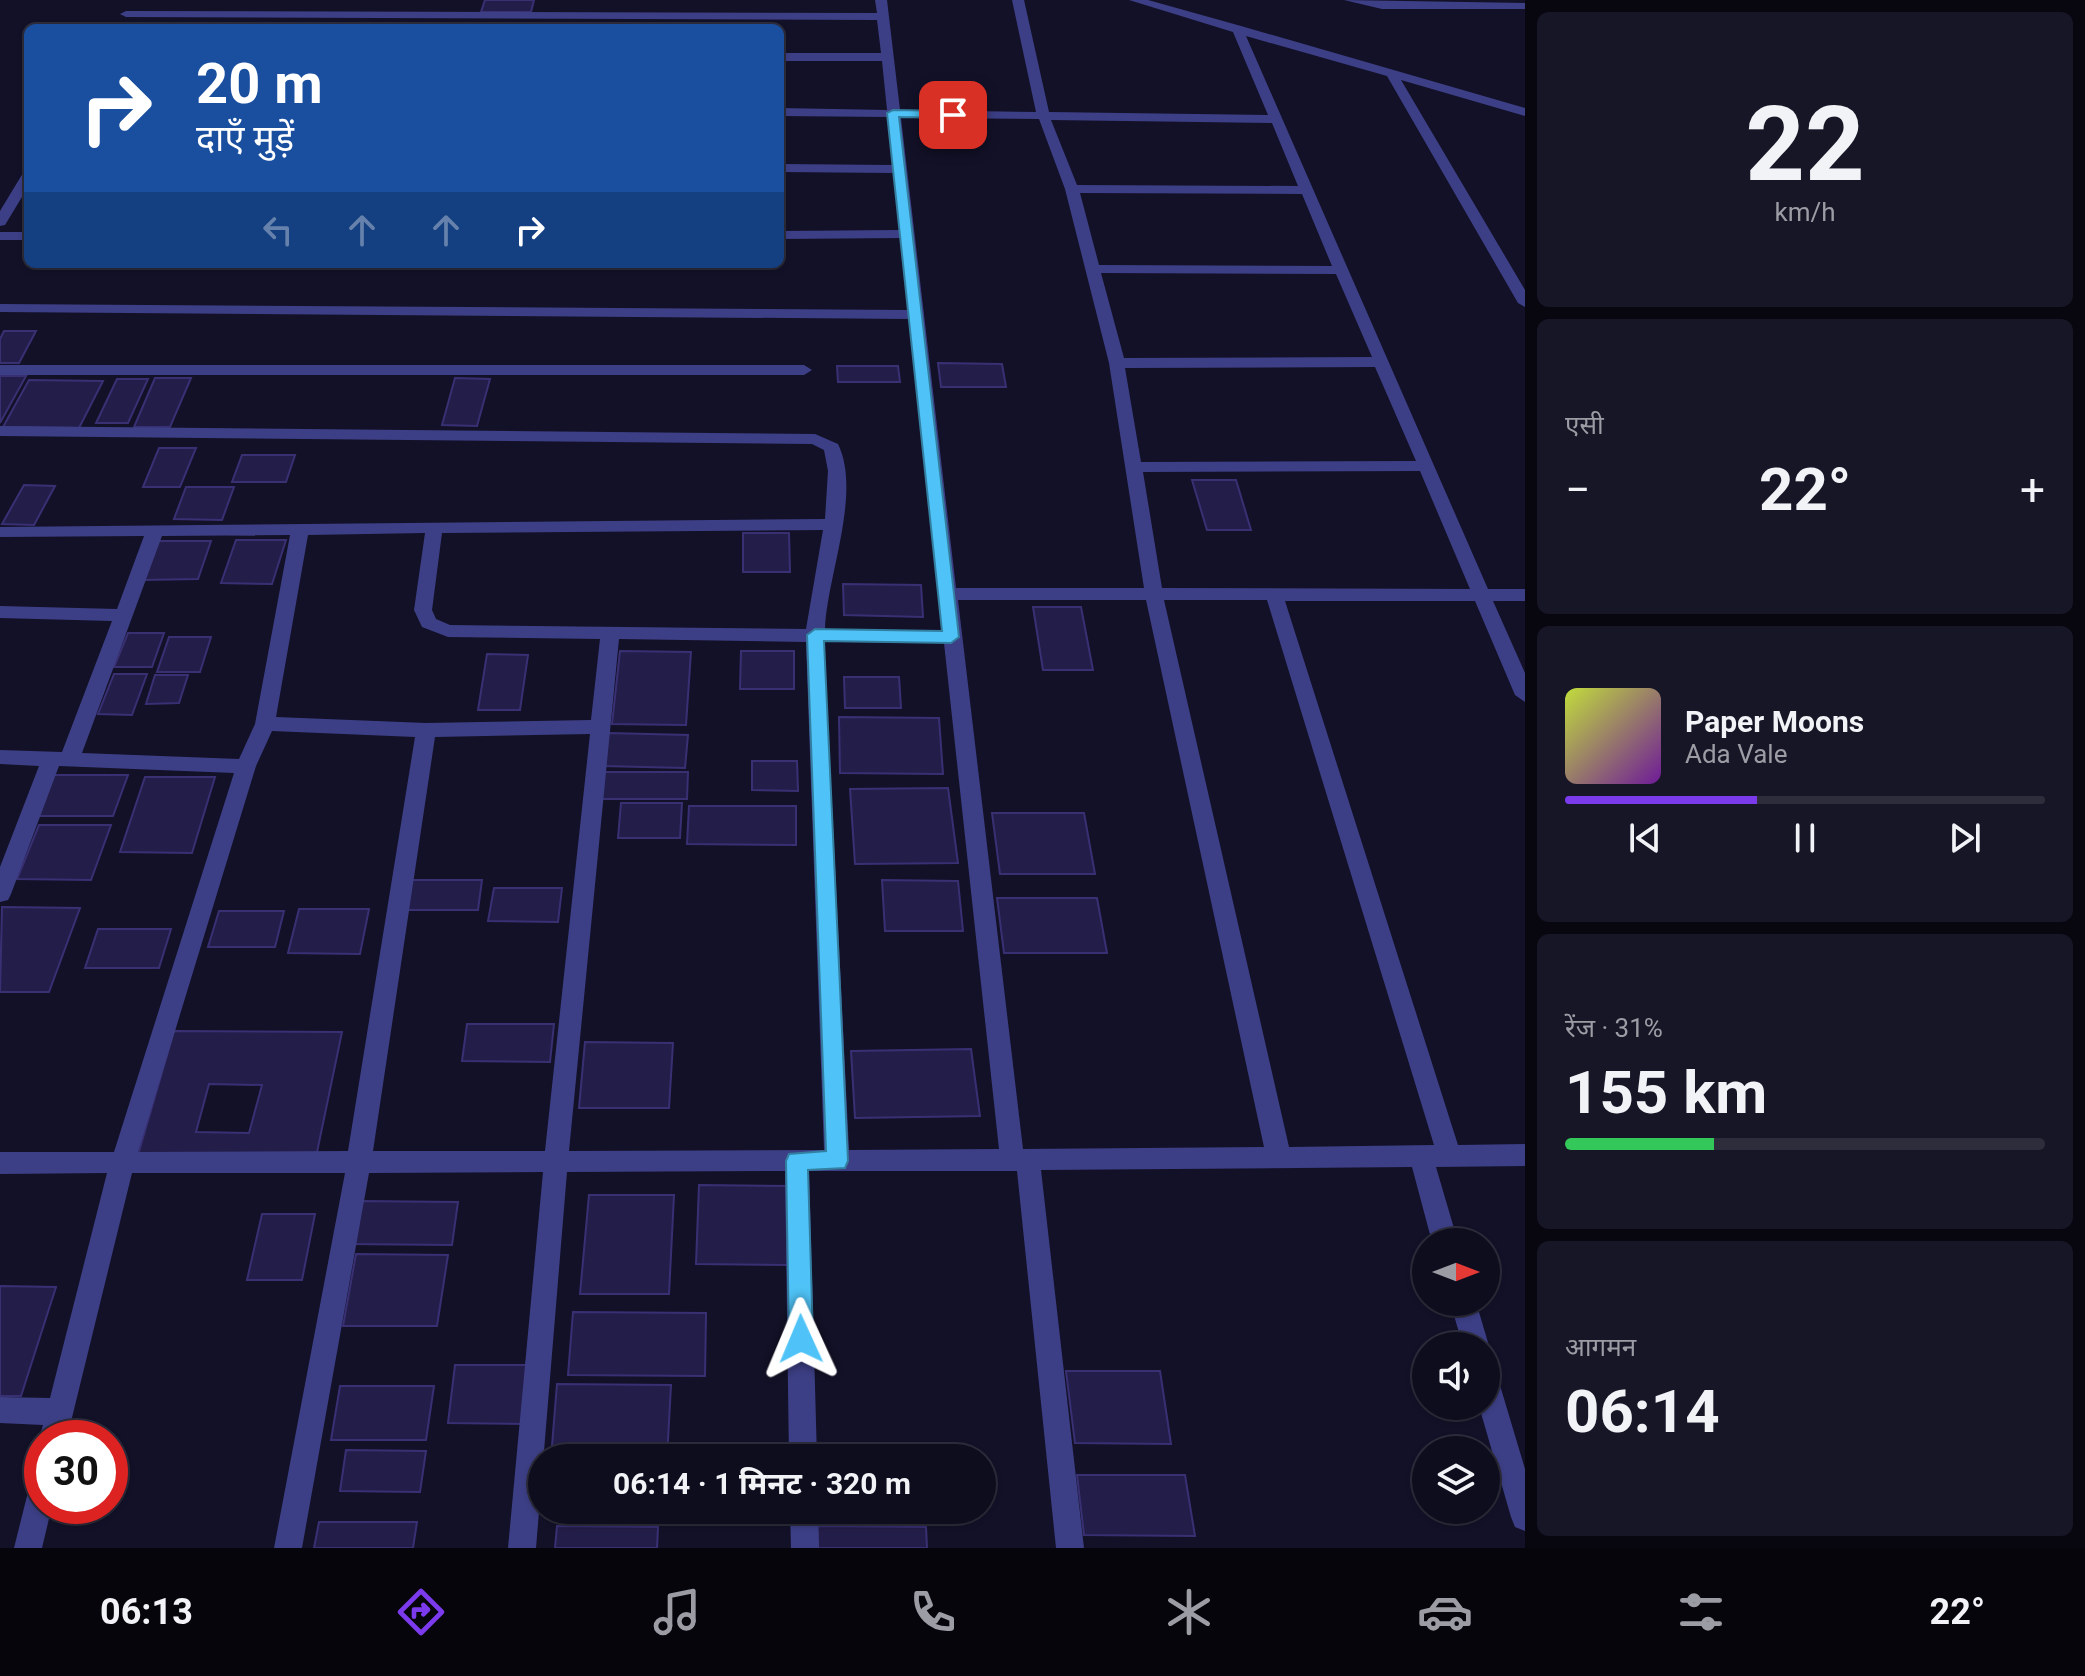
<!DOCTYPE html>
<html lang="hi">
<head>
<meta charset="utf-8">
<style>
  :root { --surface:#0e0d1e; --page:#171627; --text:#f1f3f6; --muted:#9b9ca4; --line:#2e2d3c; --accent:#7c3aed }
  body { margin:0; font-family:Roboto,"Noto Sans Devanagari",sans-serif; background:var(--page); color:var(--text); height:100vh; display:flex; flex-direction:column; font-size:30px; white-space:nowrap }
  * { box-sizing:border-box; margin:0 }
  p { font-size:26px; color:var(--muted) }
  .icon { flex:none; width:44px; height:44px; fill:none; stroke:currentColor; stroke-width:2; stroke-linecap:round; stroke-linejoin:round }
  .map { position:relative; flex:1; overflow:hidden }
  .panel { display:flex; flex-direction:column; gap:12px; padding:12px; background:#080710; width:560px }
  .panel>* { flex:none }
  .hud { position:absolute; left:24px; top:24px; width:760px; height:244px; border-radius:12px; box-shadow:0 2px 6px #0004,0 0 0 2px var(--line); background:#1a4fa0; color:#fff; overflow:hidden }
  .needle { width:52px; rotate:90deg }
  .buttons { position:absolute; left:1412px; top:1228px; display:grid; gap:16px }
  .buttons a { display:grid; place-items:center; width:88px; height:88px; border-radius:50%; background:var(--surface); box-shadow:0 2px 6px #0004,0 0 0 2px var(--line); font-size:40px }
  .speed { position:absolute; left:24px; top:1420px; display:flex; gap:16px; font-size:40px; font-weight:700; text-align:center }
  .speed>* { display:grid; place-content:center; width:104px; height:104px; border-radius:50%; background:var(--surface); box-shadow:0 2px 6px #0004,0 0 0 2px var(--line); line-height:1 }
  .speed .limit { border:12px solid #d22; background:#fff; color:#111 }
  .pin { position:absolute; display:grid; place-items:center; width:68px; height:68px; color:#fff; margin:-34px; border-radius:16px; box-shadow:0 4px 12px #0006 }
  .me { position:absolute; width:88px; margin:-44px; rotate:359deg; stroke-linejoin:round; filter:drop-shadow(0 0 6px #0008) }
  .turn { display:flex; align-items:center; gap:28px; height:168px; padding:0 40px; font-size:36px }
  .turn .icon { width:104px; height:104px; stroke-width:2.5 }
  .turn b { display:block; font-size:56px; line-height:68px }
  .lanes { display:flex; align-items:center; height:76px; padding:0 40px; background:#0003; justify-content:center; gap:40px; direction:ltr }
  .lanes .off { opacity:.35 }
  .big { font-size:60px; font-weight:700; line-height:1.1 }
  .panel .widget { flex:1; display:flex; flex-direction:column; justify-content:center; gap:12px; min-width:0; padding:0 28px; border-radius:12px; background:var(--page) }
  .panel .dial { align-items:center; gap:0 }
  .dial b { font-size:104px; line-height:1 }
  .song { display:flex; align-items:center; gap:24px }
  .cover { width:96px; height:96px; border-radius:12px; background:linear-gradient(135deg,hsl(70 70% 55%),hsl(280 70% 35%)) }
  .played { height:8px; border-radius:4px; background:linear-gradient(90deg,var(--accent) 40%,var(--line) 40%) }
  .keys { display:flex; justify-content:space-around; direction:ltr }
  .heat { display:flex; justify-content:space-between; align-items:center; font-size:44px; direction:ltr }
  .charge { height:12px; border-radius:6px; background:linear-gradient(90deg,#34c759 31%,var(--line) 0) }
  .trip { position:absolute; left:528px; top:1444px; width:468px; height:80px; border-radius:40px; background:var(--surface); box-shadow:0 2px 6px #0004,0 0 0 2px var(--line); font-weight:700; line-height:80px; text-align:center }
  .dock { display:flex; height:128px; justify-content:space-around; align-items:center; background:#06050c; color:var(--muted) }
  .dock .icon { width:56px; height:56px }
  .dock .on { color:var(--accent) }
  .dock b { font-size:36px; color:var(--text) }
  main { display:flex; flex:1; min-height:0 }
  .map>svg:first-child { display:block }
  .building { fill:#231d49; stroke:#393074; stroke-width:2; fill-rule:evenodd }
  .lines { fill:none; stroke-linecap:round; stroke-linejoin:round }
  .street { fill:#3d3f86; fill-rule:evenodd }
  .route { fill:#4fc3f7; stroke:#337fa1; stroke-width:2 }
</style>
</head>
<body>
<main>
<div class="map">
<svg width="1525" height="1548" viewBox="0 0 1525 1548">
  <rect width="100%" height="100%" fill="#131128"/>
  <!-- building -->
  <g class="building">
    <path d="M485,0H534L531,12H481Z"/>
    <path d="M4,331H36L19,363H0V339Z"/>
    <path d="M938,363L1002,364L1006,387H941Z"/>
    <path d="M837,366H898L900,382H838Z"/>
    <path d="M0,376H26L0,423Z"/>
    <path d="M155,378H191L170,427H134Z"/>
    <path d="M455,378L490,379L477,426L442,425Z"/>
    <path d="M117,379H148L128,423H96Z"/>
    <path d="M29,380L103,381L79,428L3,427Z"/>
    <path d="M159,448H196L180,487H143Z"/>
    <path d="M242,455H295L286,482H232Z"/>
    <path d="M1192,480H1236L1251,530H1207Z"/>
    <path d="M24,485L55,486L34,525L2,524Z"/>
    <path d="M186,487H234L222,520L174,519Z"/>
    <path d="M743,533H789L790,572H743Z"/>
    <path d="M236,540H286L272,584L221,583Z"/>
    <path d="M155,541H211L198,579L141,580Z"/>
    <path d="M843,584L921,585L923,617L844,615Z"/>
    <path d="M1033,607H1081L1093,670H1043Z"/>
    <path d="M128,633H164L152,667H114Z"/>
    <path d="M169,637H211L200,672H157Z"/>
    <path d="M620,651L691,652L686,725L612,724Z"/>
    <path d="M741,651H794V689H740Z"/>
    <path d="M487,654L528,655L520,710H478Z"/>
    <path d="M114,674H147L132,715L98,714Z"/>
    <path d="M155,675H188L179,703L146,704Z"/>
    <path d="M844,677H899L901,708H845Z"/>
    <path d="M839,717L939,718L943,774L840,773Z"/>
    <path d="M608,733L688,735L685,768L603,766Z"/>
    <path d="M752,761H797L798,791L752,790Z"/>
    <path d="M603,772H688L687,799H600Z"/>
    <path d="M52,775H128L113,816H35Z"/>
    <path d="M145,777H215L192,853L120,852Z"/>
    <path d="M948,788L958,863L855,864L850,789Z"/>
    <path d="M621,803H682L680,838H618Z"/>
    <path d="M689,806H796V845L687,844Z"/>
    <path d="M992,813H1084L1095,874H1000Z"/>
    <path d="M39,825H111L91,880L17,879Z"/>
    <path d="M408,880H482L478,910H402Z"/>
    <path d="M882,880L958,881L963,931H885Z"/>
    <path d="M494,888H562L558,922L488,921Z"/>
    <path d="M997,898H1097L1107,953H1004Z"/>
    <path d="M2,907L80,908L49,992H0Z"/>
    <path d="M299,909H369L360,954L288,953Z"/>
    <path d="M219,911H284L275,947H208Z"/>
    <path d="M98,929H171L159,968H85Z"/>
    <path d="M467,1024H554L550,1062L462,1061Z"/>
    <path d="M174,1031L342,1032L316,1157L138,1155ZM209,1084L262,1085L249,1133L196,1132Z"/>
    <path d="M585,1042L673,1043L669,1108H579Z"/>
    <path d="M971,1049L980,1116L855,1118L851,1051Z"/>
    <path d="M699,1185L789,1186V1265L696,1264Z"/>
    <path d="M589,1195H674L669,1294H580Z"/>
    <path d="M358,1201L458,1202L452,1245L349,1244Z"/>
    <path d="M262,1214H315L302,1280H247Z"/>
    <path d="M356,1254L448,1255L437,1326H343Z"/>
    <path d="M0,1286L56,1287L21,1396H0Z"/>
    <path d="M573,1312L706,1313L705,1376L568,1375Z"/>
    <path d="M455,1365H532L526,1424L448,1423Z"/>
    <path d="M1066,1371H1160L1171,1444L1075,1443Z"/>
    <path d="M557,1384L671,1385L667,1458H551Z"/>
    <path d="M340,1386H434L426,1440H331Z"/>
    <path d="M346,1450L426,1451L420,1492L340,1491Z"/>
    <path d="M1077,1475H1185L1195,1536L1084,1535Z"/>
    <path d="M319,1522H417L413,1548H314Z"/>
    <path d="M557,1526L658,1527L657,1548H555Z"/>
    <path d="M817,1526L926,1527L927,1548H818Z"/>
  </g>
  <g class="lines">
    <!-- street -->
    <g class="street">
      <path d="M875,0H887L900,110L1036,112L1012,0H1024L1049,112L1268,115L1233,32L1129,0H1148L1241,26L1525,108V116L1401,80L1525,290V307L1518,303L1387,76L1246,36L1488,589H1525V601H1493L1525,673V702L1515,695L1475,601H1285L1458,1145L1525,1144V1166L1436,1167L1458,1242H1432L1412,1167L1041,1170L1084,1548H1056L1017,1171H809L817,1458H789L785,1171L567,1172L536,1548H508L543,1172L369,1173L302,1548H274L345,1173H132L67,1438H42V1444L39,1438L43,1425L0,1423V1397L50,1398L107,1173L0,1174V1152H114L234,773L59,766L11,894L8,900L0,902V867L39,766L0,764V750L62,752L112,621L0,618V606L117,609L144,536L0,537V527L825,519L828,471L824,450L812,444L0,436V426L815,434L838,444C862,493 827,576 825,629L943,631L910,319L0,312V304L909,310L901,238L780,239V231L900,230L894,173L780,172V164L893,165L888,117L780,116V108L887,110L882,61H780V53H881L877,20L126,17L120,14L126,11L877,13ZM901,118L1039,119L1065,189L1109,363L1144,588H956ZM1051,120L1272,123L1298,186L1077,185ZM1080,193L1302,194L1332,266L1099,265ZM1101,273L1336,274L1372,357L1124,358ZM1375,367L1416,461L1141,462L1125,368ZM1420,471L1470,589L1162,588L1143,472ZM823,530L806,629L450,625L436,619L432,610L442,533ZM425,533L414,610L422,627L448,637L600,639L591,720L426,723L276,717L308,535ZM290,535L255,724L239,759L82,753L162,536ZM958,600H1146L1264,1147L1023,1149ZM1164,600H1267L1434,1145L1289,1147ZM619,639L806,642L824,1150L569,1151ZM824,642L944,643L999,1149L849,1150ZM272,731L415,737L348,1151L138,1152L256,766ZM590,734L545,1151H373L435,737Z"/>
      <path d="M1344,0L1525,3V9H1382Z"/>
      <path d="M28,172V187L5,225L0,226V211L23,173Z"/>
      <rect x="0" y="232" width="28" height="8"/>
      <path d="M0,365H804L812,370L804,375H0Z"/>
      <path d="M1450,1302H1476L1489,1346L1486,1353V1346H1463Z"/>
      <path d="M1486,1369L1495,1373L1499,1382L1525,1469V1531L1515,1527L1511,1517L1479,1406H1486Z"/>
      <path d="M42,1472V1506H52L42,1548H14L32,1476Z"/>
      <path d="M790,1510H818L819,1548H791Z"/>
    </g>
  </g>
  <!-- route -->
  <path class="route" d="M893,110L953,111L959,115L953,118L899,117L959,637L951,643L824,641L848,1161L845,1168L808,1170L813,1339L809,1347L801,1350L792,1347L789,1339L786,1161L789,1154L826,1151L807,635L815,629L942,631L887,113Z"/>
</svg>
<div class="buttons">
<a><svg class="needle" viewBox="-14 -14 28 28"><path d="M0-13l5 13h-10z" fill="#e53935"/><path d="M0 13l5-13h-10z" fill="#9b9ca4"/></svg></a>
<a><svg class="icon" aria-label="sound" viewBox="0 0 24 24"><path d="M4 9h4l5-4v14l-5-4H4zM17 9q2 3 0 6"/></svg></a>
<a><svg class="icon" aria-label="layers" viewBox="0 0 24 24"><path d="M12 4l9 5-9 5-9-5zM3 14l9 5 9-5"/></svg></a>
</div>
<div class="speed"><div class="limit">30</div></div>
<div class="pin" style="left:953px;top:115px;background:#d93025"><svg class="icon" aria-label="arrive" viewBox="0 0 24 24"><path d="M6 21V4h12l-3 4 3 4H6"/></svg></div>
<svg class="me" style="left:801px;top:1339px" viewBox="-20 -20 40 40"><path d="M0-17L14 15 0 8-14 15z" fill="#4fc3f7" stroke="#fff" stroke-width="4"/></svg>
<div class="trip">06:14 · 1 मिनट · 320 m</div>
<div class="hud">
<div class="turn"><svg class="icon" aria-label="right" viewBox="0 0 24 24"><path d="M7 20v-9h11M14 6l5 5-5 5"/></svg><div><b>20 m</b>दाएँ मुड़ें</div></div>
<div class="lanes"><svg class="icon off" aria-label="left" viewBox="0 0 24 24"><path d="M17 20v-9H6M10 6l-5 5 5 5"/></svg><svg class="icon off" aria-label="ahead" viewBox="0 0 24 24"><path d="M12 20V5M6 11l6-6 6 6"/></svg><svg class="icon off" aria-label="ahead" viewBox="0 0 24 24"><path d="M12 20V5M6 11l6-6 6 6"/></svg><svg class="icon" aria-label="right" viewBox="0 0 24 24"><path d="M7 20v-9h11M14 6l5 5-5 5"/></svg></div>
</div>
</div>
<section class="panel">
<div class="widget dial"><b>22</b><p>km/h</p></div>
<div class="widget"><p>एसी</p>
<div class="heat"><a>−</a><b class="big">22°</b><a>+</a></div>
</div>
<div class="widget">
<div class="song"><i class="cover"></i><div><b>Paper Moons</b><p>Ada Vale</p></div></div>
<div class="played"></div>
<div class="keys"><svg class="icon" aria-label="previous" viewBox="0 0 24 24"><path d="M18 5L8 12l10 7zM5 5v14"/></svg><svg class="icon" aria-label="pause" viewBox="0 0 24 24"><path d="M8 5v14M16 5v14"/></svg><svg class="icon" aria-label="next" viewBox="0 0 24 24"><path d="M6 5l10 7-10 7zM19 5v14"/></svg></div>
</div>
<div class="widget"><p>रेंज · 31%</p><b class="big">155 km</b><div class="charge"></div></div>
<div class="widget"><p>आगमन</p><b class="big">06:14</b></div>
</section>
</main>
<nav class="dock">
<b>06:13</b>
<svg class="icon on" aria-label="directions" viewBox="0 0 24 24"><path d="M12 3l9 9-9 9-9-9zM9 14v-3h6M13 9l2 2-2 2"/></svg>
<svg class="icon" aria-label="music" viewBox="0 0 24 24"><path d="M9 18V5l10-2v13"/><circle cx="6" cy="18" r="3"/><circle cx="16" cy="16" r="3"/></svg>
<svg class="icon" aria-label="phone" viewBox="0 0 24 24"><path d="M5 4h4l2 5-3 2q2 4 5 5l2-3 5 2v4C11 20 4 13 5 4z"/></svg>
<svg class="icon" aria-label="climate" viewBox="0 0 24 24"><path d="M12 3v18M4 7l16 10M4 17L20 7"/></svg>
<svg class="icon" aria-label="car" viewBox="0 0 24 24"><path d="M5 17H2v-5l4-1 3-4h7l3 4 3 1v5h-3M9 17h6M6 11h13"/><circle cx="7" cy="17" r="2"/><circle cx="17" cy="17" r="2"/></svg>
<svg class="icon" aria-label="filters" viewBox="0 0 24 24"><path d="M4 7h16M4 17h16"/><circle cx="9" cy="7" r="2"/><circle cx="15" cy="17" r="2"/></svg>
<b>22°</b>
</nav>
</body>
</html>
